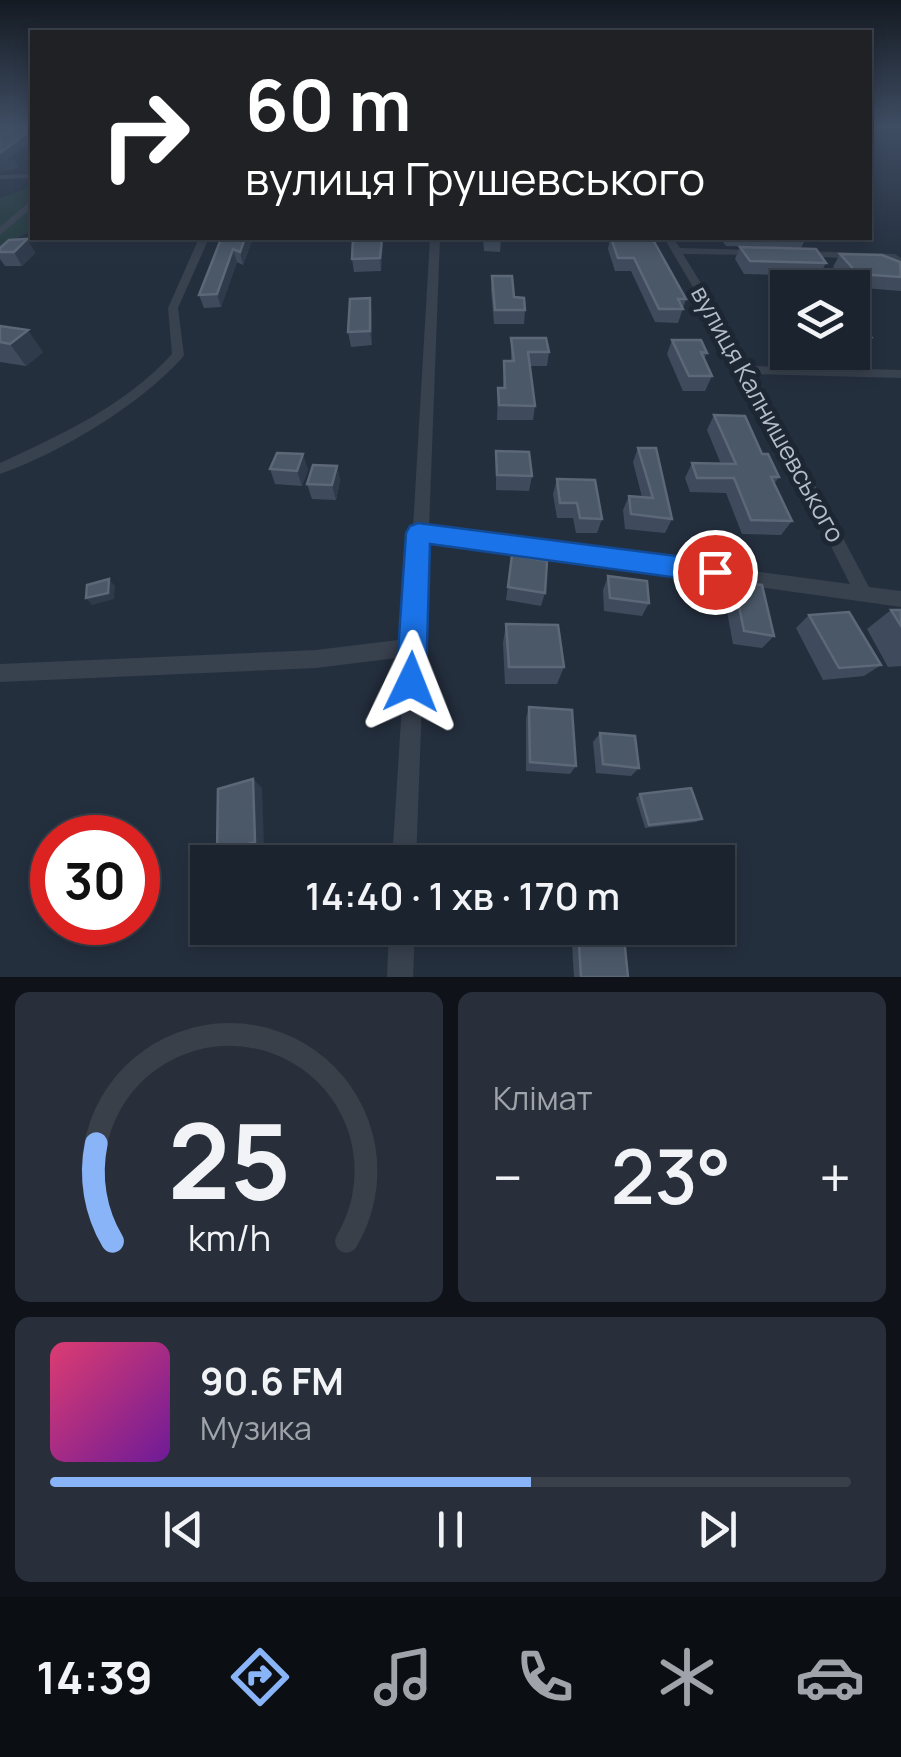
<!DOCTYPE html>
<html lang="uk">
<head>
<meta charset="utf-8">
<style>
  :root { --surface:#1b232e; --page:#282f3a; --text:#f1f3f6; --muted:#a0a4aa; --line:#39404a; --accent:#8ab4f8 }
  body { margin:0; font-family:Manrope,sans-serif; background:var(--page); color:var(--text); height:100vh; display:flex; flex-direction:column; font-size:38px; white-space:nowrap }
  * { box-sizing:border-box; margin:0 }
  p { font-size:32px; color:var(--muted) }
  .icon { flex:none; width:55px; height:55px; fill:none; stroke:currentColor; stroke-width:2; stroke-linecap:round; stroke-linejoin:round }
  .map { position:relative; height:977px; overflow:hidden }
  .details { display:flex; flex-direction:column; gap:15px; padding:15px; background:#0f1319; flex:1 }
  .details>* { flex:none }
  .top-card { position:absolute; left:30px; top:30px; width:842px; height:210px; border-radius:0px; box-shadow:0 5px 15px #0003,0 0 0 2px var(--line); background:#202124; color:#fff; overflow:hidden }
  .tools { position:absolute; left:770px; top:270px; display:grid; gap:20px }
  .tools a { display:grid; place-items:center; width:100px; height:100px; border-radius:0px; background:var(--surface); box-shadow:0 5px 15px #0003,0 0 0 2px var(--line); font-size:50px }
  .speed { position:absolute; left:30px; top:815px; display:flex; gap:20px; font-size:50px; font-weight:700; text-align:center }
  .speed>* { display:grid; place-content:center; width:130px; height:130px; border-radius:50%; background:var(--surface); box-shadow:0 5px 15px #0003,0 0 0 2px var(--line); line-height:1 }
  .speed .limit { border:15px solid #d22; background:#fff; color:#111 }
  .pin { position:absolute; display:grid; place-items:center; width:85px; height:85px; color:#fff; margin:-42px; border:5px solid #fff; border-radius:50%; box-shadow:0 2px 10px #0007 }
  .me { position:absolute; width:110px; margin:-55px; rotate:2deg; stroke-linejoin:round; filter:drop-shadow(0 0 8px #0008) }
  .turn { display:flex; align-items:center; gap:35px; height:210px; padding:0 50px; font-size:45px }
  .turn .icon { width:130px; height:130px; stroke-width:2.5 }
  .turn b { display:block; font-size:70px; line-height:85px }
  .big { font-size:75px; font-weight:600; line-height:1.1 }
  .details .widget { flex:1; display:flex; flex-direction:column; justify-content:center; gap:15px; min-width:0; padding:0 35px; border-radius:15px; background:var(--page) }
  .details .dial { align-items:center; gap:0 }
  .dial svg { height:260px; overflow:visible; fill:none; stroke:var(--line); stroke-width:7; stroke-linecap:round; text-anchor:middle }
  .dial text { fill:var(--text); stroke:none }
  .song { display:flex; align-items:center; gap:30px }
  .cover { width:120px; height:120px; border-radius:15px; background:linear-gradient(135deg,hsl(340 70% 55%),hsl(280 70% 35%)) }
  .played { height:10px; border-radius:5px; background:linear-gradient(90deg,var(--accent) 60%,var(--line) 60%) }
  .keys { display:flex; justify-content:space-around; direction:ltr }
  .heat { display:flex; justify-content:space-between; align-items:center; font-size:55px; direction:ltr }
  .details .tiles { flex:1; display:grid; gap:15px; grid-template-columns:1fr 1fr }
  .widget:last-child { grid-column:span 2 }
  .trip { position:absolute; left:190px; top:845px; width:545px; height:100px; border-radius:0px; background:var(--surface); box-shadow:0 5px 15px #0003,0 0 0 2px var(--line); font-weight:600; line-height:100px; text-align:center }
  .tabs { display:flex; height:160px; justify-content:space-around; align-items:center; background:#0b0e12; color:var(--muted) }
  .tabs .icon { width:70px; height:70px }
  .tabs .active { color:var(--accent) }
  .tabs b { font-size:45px; color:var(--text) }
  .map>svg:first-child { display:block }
  .green { fill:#263c3f }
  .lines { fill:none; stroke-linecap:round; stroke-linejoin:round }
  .minor { fill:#38414e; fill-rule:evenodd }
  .wall { fill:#3f4b5c }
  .shaded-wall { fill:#2f3b4b }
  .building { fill:#4b5868; stroke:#5c6777; stroke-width:2.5 }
  .route { fill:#1a73e8; stroke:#114b97; stroke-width:2.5 }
  .labels { text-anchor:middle; stroke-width:10; stroke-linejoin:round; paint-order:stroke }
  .street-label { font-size:25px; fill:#b4bcc9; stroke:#1d2633 }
</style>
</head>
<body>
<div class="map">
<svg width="901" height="977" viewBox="0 0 901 977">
  <rect width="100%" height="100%" fill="#242f3e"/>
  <!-- green -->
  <path class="green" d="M32,187V231L0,246V198Z"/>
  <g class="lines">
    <!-- minor -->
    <g class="minor">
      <path d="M32,174V178L0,179V175Z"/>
      <path d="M29,202H32V208L0,235V227Z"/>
      <path d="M199,238H209L178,308L184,355L182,358C140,405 60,453 0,474V463C61,435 126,405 172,354L168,308Z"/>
      <path d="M430,238H440L429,528L850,584L742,370L664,238H673L680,248L754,250L757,251V255L683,254L752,366L901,370V378L756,374L869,587L901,591V607L428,541L416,862H392L405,657L316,668L0,682V664L316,650L406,639L412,537L410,533L413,528Z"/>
      <path d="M802,251L895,254L901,258V267L892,260L799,256L797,254Z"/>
      <path d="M389,928H415L413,977H387Z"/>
    </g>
  </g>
  <!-- wall -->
  <g class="wall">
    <path d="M253,238L243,265L237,262L221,307L204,308L199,295L233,239Z"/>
    <path d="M353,238H393L392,240H383L381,271L354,272L352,259Z"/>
    <path d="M483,238H501L500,252L484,251Z"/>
    <path d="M610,238H652L686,299L678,323L655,322L631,271H615L608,249Z"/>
    <path d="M720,238H806L801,248L726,246Z"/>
    <path d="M27,239L35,253L22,266H5L0,259V248Z"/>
    <path d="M740,247L826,263L819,276L744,274L735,259Z"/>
    <path d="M840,254L901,263V291L850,287L833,267Z"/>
    <path d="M492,276L525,310L524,324H494L491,290Z"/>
    <path d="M370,298L372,345L351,347L348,332Z"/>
    <path d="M852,317L871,337L861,352L852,351Z"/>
    <path d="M0,326L43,352L26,366L0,362Z"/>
    <path d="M511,338L549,352L547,366H530L535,406L533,420H497L498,388H503L504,361H511Z"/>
    <path d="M672,340L707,353L704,359L712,376L705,391H683L667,354Z"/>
    <path d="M798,352H824L819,360H803Z"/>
    <path d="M714,415L779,477L774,484L792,521L781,535L742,534L726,493L690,492L685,478L692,463L721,464L707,430Z"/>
    <path d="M638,448L672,519L665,533L625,529L623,510L629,496L642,497L633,462Z"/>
    <path d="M496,451L532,476L529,491L496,490Z"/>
    <path d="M337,466L340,481L336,500L312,499L307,484Z"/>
    <path d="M270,469H308L302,486L275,484Z"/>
    <path d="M557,479L602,519L597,533H576L573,518H557L553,494Z"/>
    <path d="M512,555L545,593L541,606L506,600Z"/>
    <path d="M608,576L649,603L642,616L604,611L603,590Z"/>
    <path d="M734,582L774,636L762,648L733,644L724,595Z"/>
    <path d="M891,610H901V666L888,667L867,629Z"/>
    <path d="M809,615L881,665L864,676L823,680L796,628Z"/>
    <path d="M506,624L564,667L557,684H505L503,643Z"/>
    <path d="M529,707L576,766L570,774L526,771V718Z"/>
    <path d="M600,733L639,768L631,776L596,773L593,742Z"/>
    <path d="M640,794L702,819L696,822L645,828L636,798Z"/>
    <path d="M571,928H623L628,977H574Z"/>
  </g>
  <!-- shaded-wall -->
  <g class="shaded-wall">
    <path d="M32,129V140L6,161L14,159L19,168L0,172V153Z"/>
    <path d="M245,238H253L243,265L240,252Z"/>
    <path d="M382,238L383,243L381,271L380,258Z"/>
    <path d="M27,239L35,253L22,266L14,252Z"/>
    <path d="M233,249L237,262L221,307L217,294Z"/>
    <path d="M370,298L372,313V345L370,331Z"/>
    <path d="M28,330L43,352L26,366L10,344Z"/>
    <path d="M303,454L308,469L302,486L297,471Z"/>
    <path d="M337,466L340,481L336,500L332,485Z"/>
    <path d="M109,579L115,586L114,599L92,605L86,598Z"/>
    <path d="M253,779L262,788L264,847L228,858L217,853Z"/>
  </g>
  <!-- building -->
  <g class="building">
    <path d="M9,127H32V129L0,153V132Z"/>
    <path d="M234,238H245L240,252L233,249L217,294L199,295L221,239Z"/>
    <path d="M353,238H382L380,258L352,259Z"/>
    <path d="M611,238H652L686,299H678L683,309H659L634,258H618Z"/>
    <path d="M27,239L14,252H0V248L9,240Z"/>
    <path d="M740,247L816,249L826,263L750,261Z"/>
    <path d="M840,254L882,255L900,262L901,277L858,274Z"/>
    <path d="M492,276H512L514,297L524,298L525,310H495Z"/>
    <path d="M370,298V331L348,332L350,299Z"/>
    <path d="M852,317L855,318L871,337H852Z"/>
    <path d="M0,326L28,330L10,344L0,342Z"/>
    <path d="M511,338H546L549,352H528L535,406L499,405L498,388H505L504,361H514Z"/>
    <path d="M672,340H701L707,353L701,352L712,376H689Z"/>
    <path d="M714,415L745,416L762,454H768L779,477H771L792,521L751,520L734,478H697L692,463L736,464Z"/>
    <path d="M638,448H656L672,519L631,514L629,496L653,498Z"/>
    <path d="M496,451L529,452L532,476L497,475Z"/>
    <path d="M277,453L303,454L297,471L270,469Z"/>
    <path d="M313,465L337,466L332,485L307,484Z"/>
    <path d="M557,479L595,480L602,519L580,518L577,503H560Z"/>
    <path d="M512,555L547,561L545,593L508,587Z"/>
    <path d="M608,576L647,581L649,603L610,598Z"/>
    <path d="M109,579L108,593L86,598L87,585Z"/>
    <path d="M734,582L762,585L774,636L744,631Z"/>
    <path d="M891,610H901V626Z"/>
    <path d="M849,612L881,665L839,668L809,615Z"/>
    <path d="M506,624L558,625L564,667H509Z"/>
    <path d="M529,707L572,710L576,766L530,762Z"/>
    <path d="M600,733L635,736L639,768L603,764Z"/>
    <path d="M253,779L255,842L217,853L218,789Z"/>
    <path d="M691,788L702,819L649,825L640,794Z"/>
    <path d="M578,928H623L628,977H581Z"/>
  </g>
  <!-- sky -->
  <linearGradient id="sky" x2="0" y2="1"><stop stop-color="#141a22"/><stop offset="0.48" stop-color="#3f4d63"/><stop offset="1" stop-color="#3f4d63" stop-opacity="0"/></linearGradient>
  <rect width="901" height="264" fill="url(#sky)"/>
  <!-- route -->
  <path class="route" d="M418,523L715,561L724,564L728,572L724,580L715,583L430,544L426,682L421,693L411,697L400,693L396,682L406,533L410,526Z"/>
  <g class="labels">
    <!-- street labels -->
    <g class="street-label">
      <text transform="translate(768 414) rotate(61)" y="9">вулиця Калнишевського</text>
    </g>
  </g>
</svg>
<div class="tools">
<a><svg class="icon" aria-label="layers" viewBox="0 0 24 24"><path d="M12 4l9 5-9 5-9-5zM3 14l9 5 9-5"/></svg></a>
</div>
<div class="speed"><div class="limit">30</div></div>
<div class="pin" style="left:715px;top:572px;background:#d93025"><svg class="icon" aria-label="arrive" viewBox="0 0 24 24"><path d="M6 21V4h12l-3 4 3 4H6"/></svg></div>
<svg class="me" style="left:411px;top:682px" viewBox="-20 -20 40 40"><path d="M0-17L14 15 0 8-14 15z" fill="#1a73e8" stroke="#fff" stroke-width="4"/></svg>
<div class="trip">14:40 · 1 хв · 170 m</div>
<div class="top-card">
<div class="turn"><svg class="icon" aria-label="right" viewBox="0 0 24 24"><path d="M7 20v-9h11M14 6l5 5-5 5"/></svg><div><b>60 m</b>вулиця Грушевського</div></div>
</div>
</div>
<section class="details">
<div class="tiles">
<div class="widget dial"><svg viewBox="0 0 100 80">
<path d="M14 69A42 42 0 1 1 86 69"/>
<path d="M14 69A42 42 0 0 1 9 39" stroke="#8ab4f8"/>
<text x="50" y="56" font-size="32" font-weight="700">25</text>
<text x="50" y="72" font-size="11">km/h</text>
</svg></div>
<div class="widget"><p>Клімат</p>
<div class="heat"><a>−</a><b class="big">23°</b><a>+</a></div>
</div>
<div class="widget">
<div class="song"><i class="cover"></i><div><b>90.6 FM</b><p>Музика</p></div></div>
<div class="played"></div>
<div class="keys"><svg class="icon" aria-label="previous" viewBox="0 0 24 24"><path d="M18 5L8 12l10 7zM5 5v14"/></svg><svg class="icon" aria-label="pause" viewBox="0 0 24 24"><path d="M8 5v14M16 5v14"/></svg><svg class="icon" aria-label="next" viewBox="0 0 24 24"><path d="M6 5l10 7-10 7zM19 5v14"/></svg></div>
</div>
</div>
</section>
<nav class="tabs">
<b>14:39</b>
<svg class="icon active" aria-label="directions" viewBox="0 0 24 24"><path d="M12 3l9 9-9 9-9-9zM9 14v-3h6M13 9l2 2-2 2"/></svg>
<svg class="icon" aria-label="music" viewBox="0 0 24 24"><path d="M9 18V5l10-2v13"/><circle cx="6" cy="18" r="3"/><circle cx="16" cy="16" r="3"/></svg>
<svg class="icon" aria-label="phone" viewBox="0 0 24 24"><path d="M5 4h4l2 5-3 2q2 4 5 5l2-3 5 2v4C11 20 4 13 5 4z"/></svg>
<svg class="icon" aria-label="climate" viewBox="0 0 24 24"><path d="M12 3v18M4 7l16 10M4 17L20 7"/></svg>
<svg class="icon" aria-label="car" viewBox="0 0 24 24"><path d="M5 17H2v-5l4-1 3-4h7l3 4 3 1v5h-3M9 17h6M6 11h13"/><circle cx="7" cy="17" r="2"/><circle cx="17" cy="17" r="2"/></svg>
</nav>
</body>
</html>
